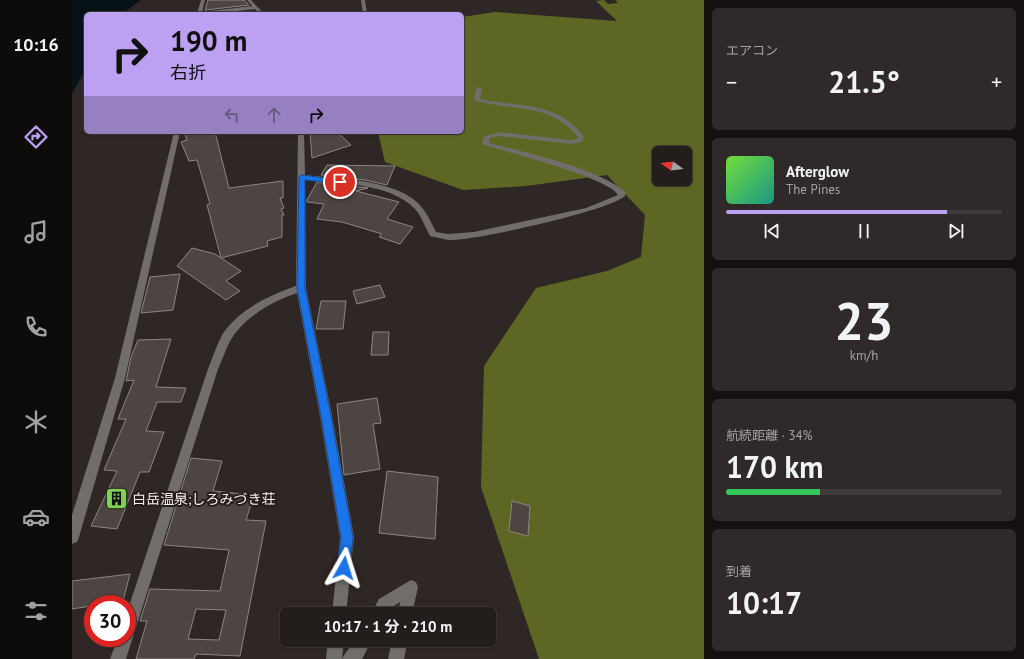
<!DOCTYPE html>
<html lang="ja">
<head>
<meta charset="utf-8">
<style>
  :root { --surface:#231d1c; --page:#2f2a29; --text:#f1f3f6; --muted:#a3a2a3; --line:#403b3b; --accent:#bca0f2 }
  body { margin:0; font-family:"PT Sans","Noto Sans JP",sans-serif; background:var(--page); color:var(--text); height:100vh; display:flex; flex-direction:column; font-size:15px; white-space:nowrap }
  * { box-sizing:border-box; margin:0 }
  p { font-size:13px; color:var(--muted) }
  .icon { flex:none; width:22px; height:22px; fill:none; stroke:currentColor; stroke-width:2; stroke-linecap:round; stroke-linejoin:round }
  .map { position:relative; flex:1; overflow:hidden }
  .sheet { display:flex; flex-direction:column; gap:8px; padding:8px; background:#13100f; width:320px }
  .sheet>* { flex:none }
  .hud { position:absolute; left:12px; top:12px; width:380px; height:122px; border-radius:6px; box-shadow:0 1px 3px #0004,0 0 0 1px var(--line); background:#bca0f2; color:#111; overflow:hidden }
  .needle { width:26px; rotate:285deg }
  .fabs { position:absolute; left:580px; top:146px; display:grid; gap:8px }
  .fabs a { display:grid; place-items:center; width:40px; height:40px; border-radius:6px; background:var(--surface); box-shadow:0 1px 3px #0004,0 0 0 1px var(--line); font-size:20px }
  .speed { position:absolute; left:12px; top:595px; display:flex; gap:8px; font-size:20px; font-weight:700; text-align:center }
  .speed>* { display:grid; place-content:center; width:52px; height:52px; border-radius:50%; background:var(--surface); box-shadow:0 1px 3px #0004,0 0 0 1px var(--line); line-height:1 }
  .speed .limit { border:6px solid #d22; background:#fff; color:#111 }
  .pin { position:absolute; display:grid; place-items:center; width:34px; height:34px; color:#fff; margin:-17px; border:2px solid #fff; border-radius:50%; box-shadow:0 1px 4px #0007 }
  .me { position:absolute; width:44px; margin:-22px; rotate:6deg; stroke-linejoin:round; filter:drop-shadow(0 0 3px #0008) }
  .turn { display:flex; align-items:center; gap:14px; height:84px; padding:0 20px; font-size:18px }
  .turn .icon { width:52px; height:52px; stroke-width:2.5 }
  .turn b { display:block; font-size:28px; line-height:34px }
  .lanes { display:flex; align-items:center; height:38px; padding:0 20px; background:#0003; justify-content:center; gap:20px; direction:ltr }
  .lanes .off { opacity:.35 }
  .big { font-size:30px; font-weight:700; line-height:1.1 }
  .sheet .card { flex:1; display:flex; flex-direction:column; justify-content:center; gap:6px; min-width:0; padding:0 14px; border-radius:6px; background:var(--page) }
  .sheet .dial { align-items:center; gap:0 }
  .dial b { font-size:52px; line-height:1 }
  .song { display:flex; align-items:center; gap:12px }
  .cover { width:48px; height:48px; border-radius:6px; background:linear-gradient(135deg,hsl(100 70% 55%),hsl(170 70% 35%)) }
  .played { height:4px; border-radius:2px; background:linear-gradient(90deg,var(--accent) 80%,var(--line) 80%) }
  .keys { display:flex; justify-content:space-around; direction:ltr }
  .heat { display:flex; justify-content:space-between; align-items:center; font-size:22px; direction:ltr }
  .charge { height:6px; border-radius:3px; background:linear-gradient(90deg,#34c759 34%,var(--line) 0) }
  .trip { position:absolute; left:208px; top:607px; width:216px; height:40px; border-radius:6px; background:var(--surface); box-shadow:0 1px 3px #0004,0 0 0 1px var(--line); font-weight:700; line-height:40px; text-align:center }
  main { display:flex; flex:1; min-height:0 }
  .menu { display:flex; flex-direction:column; width:72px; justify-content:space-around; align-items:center; background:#0e0c0b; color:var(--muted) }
  .menu .icon { width:28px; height:28px }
  .menu .selected { color:var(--accent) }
  .menu b { font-size:18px; color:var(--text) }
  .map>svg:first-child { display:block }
  .forest { fill:#5d6723; fill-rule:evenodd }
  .water { fill:#061215 }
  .building { fill:#4d4542; stroke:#8d8581; fill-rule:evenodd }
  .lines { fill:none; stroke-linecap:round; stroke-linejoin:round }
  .street { fill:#706d6b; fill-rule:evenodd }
  .route { fill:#1a73e8; stroke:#114b97 }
  .labels { text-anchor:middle; stroke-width:4; stroke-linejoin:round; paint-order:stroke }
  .near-poi-label { font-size:14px; fill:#f6f1ef; stroke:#251e1b; text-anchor:start }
</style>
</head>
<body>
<main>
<nav class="menu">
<b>10:16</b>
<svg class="icon selected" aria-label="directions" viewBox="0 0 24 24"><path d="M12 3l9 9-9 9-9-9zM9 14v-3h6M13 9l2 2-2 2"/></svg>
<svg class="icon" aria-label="music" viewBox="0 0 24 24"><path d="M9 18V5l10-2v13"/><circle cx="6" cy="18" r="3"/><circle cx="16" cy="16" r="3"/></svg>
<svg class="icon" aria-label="phone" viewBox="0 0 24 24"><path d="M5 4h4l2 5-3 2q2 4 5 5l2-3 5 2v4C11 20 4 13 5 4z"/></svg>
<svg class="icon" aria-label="climate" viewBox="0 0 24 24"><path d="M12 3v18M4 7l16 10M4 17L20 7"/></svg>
<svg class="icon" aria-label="car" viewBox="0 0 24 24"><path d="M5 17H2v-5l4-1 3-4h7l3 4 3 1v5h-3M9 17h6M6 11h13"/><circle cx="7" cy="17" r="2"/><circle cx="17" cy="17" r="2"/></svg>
<svg class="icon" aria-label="filters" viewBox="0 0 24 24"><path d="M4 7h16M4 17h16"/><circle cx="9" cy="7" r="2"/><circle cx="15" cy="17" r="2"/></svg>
</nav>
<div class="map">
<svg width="632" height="659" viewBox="0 0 632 659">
  <rect width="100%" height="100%" fill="#2f2725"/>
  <!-- forest -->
  <path class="forest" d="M532,0L536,4L546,3L543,0H632V659H467L409,487L412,366L464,288L535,271L569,257L573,215L535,175L454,186L391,190L313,162L306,132H390V17L423,12L545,21L524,1ZM587,153H613V179H587Z"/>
  <!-- water -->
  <path class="water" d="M0,0H69L50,14H14V71L11,74L0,94V104Z"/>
  <!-- building -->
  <g class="building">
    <path d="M136,0H172L177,5L133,10Z"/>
    <path d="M112,132H143L157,188L211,181V198H208L212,208L209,209L212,215H210V237L195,241L196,246L149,258L135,205L138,204L125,160L117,161L109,142L115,140Z"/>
    <path d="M238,132H265L279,145L240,158Z"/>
    <path d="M255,165L323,166L315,185L293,180L249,175Z"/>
    <path d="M245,182L296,188L284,191L327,202L315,219L341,227L328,244L307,237L310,234L270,222L245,219L252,204L235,202V200Z"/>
    <path d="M120,248L143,254L169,271L154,281L168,291L154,300L105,266Z"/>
    <path d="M108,274L101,310L69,313L78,277Z"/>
    <path d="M308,285L313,297L285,304L281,291Z"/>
    <path d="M249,301H274L271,329H244Z"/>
    <path d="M301,332H317L316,355H299Z"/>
    <path d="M99,339L84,387L114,388L109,402H85L74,431L92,432L77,472H68L45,529L19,526L45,471L32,470L54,419H46L62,380L54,381L59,357L66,340Z"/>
    <path d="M305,398L309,423L301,424L308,469L272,475L265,404Z"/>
    <path d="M119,458L150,461L141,491L182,495L174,520L194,521L168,656L124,654L122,659H64L75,621H68L78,589L148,591L157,550L92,545ZM124,609L154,610L147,640L116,639Z"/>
    <path d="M315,471L366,477L363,539L307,533Z"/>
    <path d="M440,501L458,506L456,536L437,531Z"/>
    <path d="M58,574L51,601L20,603L19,606L0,609V581Z"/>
  </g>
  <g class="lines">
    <!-- street -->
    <g class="street">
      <path d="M129,0H133L130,12L180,6L175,0H179L192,14H188L183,9L156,12L125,14Z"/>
      <path d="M289,0H293L295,14H291Z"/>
      <path d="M407,87L410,89L408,99C448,108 485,100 512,137L509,142L499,144L428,136L418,138L417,143C456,153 521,167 553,191V196C537,211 401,241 376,240C370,239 364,237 358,236C353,227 350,217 343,209C319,183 266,183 233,180L234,288L260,416L282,537L274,614H260L268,537L248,416L225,293C201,301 174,316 160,338C154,347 151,359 146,369L54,659H38L46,638H55V612L136,369C141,357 145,343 152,332C168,309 198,295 224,286L226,132H232L233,175C267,179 320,179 346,203C354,211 359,222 364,232L376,234L402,232L514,208L546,195C537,178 435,152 412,145L410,142L413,136L428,132L499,140L505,139L506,137C479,103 442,111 404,101L402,99L404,89Z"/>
      <path d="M102,132H108L53,378L7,537L5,542L0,544V515L43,378Z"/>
      <path d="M339,580L344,582L346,587L340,614H326L328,602L317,609L314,614H299L307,599Z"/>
      <path d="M256,640H272L270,659H254Z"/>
      <path d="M283,640H300L290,659H270C273,652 279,647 283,640Z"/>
      <path d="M320,640H336L332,659H316Z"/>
    </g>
  </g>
  <!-- route -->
  <path class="route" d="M230,175L268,180L271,182L268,184L233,180V288L259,416L281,537L278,568L276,573L272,574L267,573L265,568L269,537L249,416L225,288L227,177Z"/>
  <!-- icons -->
  <defs>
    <symbol id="building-square" viewBox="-11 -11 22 22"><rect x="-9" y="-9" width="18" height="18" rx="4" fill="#80d051" stroke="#251e1b"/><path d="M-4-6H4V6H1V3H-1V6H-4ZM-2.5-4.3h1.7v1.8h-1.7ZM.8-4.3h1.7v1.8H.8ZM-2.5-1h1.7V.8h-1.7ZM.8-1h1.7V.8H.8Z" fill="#111"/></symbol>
  </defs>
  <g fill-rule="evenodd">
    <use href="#building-square" x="32" y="486" width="25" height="25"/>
  </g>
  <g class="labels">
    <!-- near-poi labels -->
    <g class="near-poi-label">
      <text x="60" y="504">白岳温泉;しろみづき荘</text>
    </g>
  </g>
</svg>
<div class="fabs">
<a><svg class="needle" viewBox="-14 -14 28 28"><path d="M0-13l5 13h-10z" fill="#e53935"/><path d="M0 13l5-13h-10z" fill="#a3a2a3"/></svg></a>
</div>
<div class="speed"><div class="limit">30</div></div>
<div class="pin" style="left:268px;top:182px;background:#d93025"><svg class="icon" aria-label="arrive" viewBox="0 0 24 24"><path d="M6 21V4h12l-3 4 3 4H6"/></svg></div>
<svg class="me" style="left:272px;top:568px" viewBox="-20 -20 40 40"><path d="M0-17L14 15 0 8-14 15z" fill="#1a73e8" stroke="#fff" stroke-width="4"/></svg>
<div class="trip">10:17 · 1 分 · 210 m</div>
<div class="hud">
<div class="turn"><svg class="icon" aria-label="right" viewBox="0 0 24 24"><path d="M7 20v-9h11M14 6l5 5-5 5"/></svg><div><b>190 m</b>右折</div></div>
<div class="lanes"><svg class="icon off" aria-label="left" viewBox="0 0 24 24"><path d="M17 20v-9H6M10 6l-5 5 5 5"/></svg><svg class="icon off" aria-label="ahead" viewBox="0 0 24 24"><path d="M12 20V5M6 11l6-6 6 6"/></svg><svg class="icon" aria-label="right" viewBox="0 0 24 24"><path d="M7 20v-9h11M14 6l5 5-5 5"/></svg></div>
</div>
</div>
<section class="sheet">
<div class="card"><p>エアコン</p>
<div class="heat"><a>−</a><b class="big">21.5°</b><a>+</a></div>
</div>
<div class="card">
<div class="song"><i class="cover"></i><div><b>Afterglow</b><p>The Pines</p></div></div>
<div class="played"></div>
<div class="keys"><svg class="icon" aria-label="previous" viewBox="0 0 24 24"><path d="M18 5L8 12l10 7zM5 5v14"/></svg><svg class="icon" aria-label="pause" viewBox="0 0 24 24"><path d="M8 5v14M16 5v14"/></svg><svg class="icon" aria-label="next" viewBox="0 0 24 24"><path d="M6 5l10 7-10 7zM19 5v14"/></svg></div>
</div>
<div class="card dial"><b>23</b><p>km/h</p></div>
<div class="card"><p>航続距離 · 34%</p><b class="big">170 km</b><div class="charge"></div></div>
<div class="card"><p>到着</p><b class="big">10:17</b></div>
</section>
</main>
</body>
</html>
